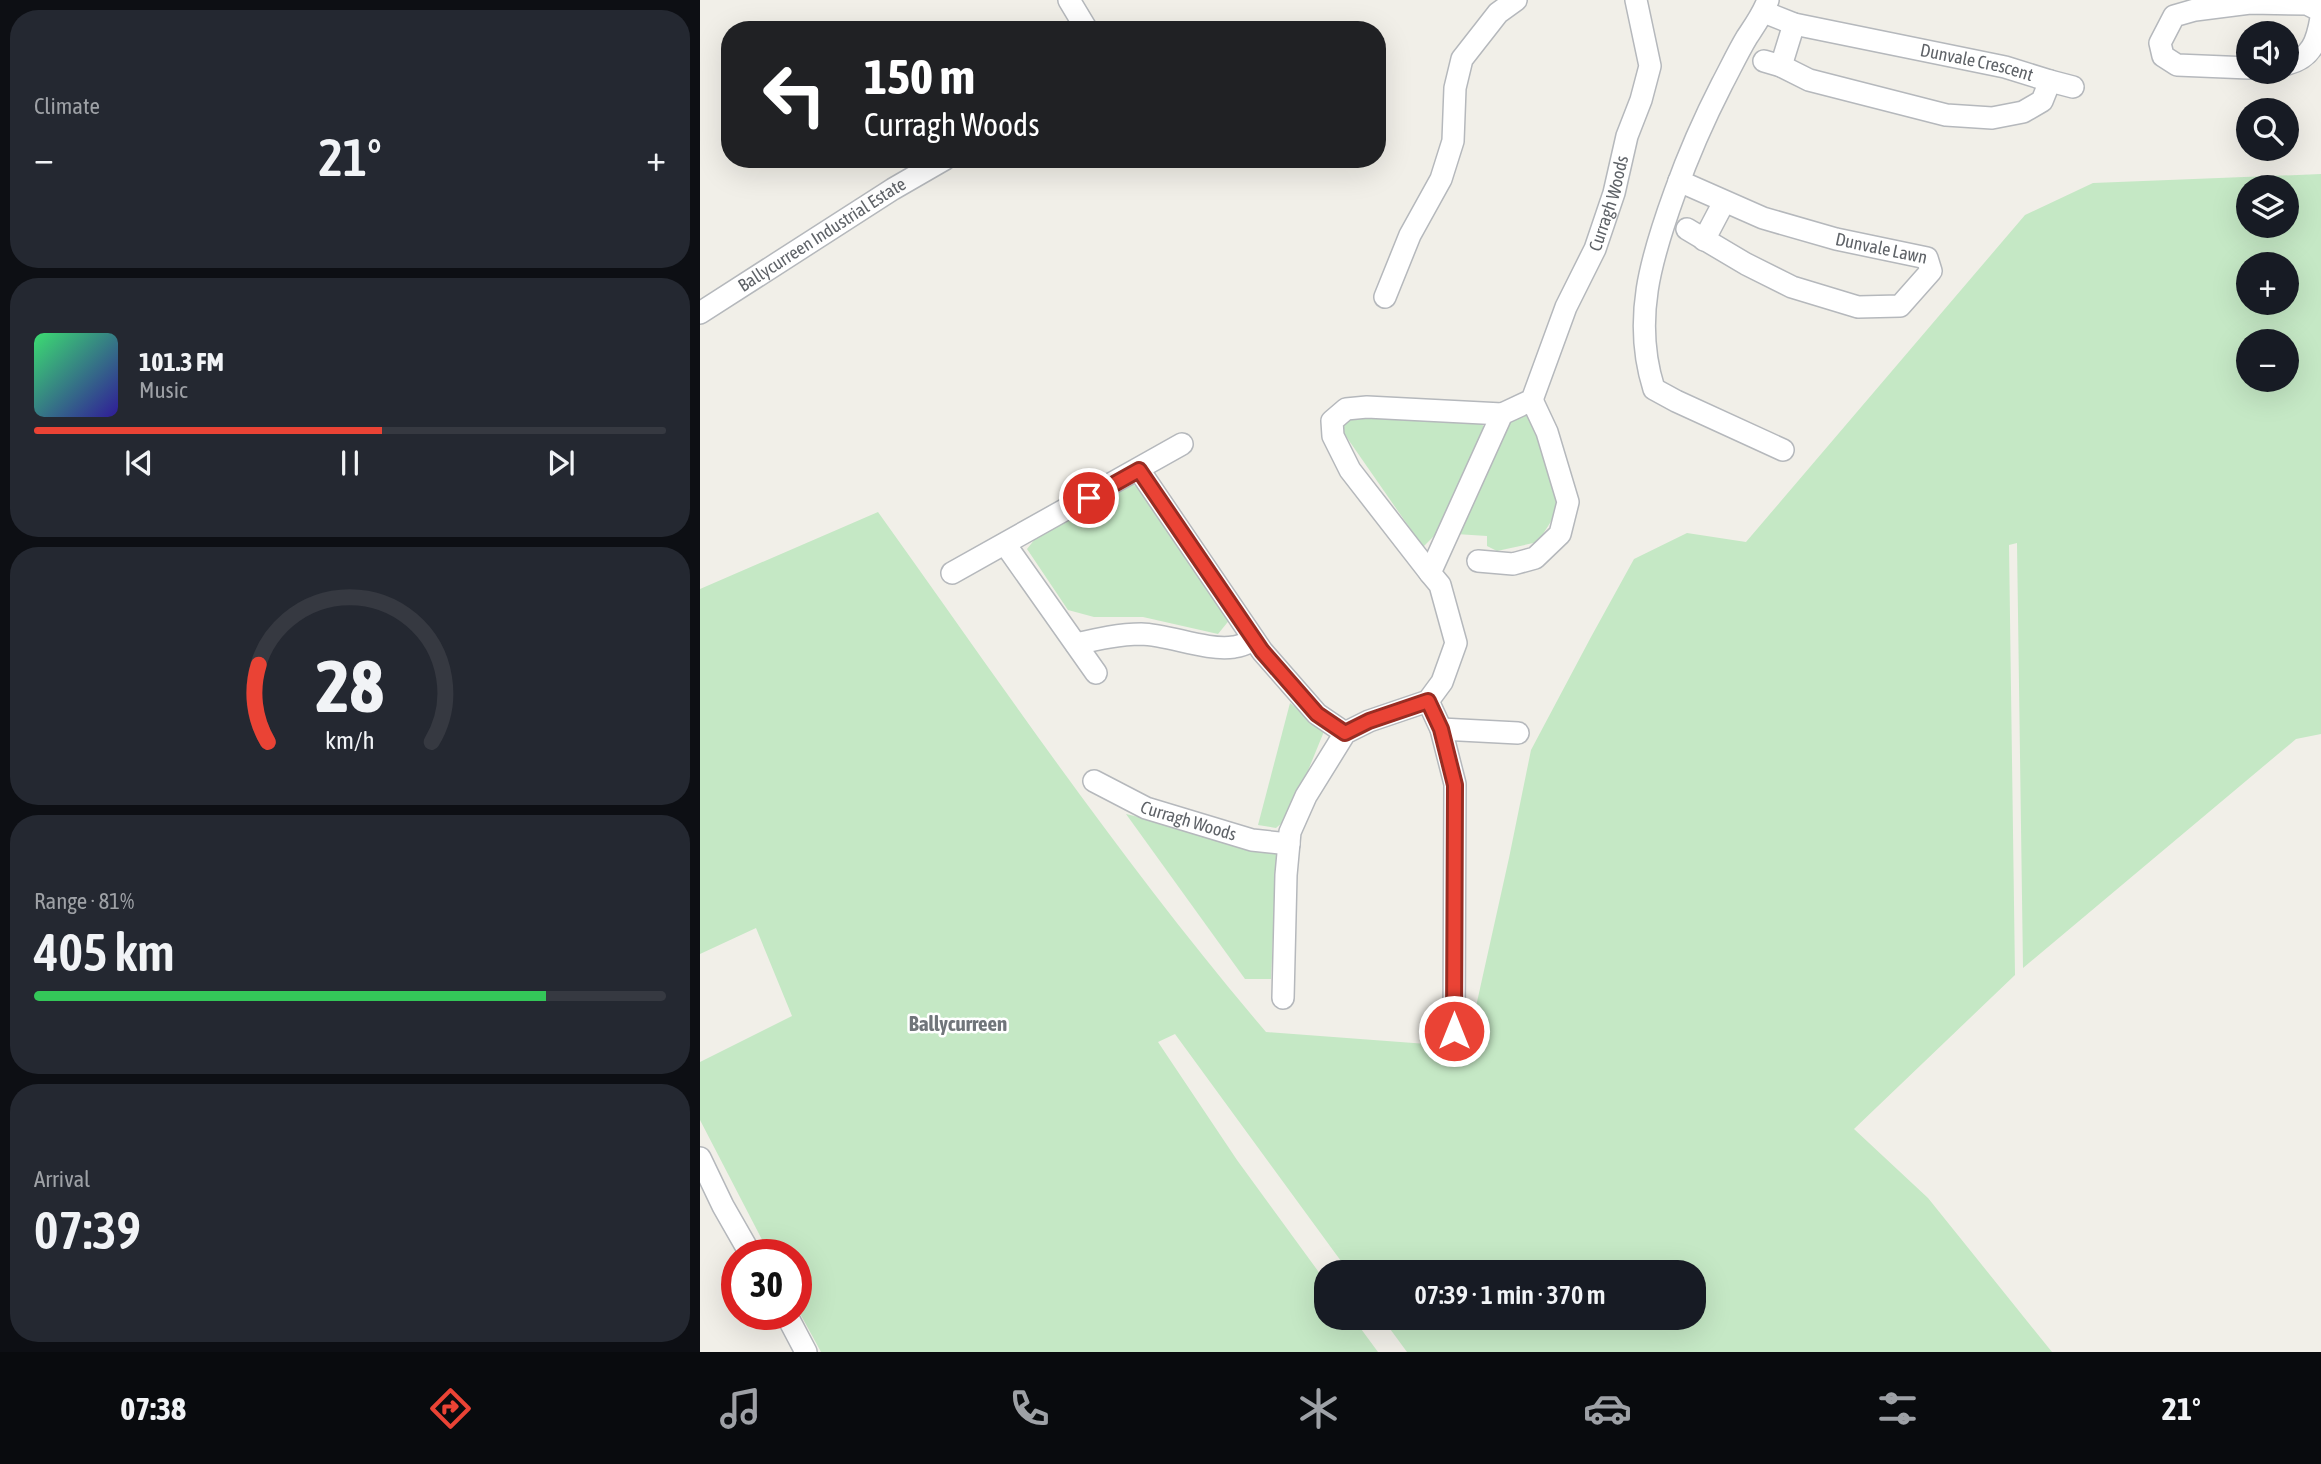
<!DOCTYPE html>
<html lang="en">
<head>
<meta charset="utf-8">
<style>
  :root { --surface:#171b24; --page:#242831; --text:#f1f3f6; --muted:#9ea1a6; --line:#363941; --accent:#ea4335 }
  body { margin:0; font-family:"Asap Condensed",sans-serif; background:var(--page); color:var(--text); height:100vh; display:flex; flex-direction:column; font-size:26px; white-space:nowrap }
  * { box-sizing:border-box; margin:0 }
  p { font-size:23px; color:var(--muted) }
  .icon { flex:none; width:38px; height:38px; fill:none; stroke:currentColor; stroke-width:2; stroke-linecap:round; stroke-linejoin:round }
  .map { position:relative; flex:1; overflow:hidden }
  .side { display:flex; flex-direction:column; gap:10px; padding:10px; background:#0d0f14; width:700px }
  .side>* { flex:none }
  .guide { position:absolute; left:21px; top:21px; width:665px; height:147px; border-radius:28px; box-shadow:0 7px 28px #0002; background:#202124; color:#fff; overflow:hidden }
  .fabs { position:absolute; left:1536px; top:21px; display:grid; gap:14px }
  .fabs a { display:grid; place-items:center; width:63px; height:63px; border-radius:50%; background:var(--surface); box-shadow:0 7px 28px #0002; font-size:35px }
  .speed { position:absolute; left:21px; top:1239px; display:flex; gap:14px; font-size:35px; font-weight:700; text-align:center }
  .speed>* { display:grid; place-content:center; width:91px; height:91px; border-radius:50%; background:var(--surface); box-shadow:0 7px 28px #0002; line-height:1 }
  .speed .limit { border:10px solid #d22; background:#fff; color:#111 }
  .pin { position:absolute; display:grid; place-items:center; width:60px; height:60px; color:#fff; margin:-30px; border:4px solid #fff; border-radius:50%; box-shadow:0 2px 7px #0007 }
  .me { position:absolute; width:77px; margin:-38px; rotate:0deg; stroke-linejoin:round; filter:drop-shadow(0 0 5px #0008) }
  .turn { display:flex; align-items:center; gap:24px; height:147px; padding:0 28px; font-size:32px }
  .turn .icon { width:91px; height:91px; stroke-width:2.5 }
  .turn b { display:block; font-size:49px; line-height:60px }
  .big { font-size:52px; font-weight:600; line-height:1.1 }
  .side .card { flex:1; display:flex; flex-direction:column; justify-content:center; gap:10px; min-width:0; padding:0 24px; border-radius:28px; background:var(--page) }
  .side .dial { align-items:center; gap:0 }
  .dial svg { height:182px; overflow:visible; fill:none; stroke:var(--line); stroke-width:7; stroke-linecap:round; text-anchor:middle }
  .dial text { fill:var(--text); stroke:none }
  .song { display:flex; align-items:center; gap:21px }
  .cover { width:84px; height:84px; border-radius:10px; background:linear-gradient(135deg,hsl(140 70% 55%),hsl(250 70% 35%)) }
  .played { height:7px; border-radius:4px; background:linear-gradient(90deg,var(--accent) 55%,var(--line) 55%) }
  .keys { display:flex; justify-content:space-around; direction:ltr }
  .heat { display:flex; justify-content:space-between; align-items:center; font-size:38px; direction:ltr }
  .charge { height:10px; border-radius:5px; background:linear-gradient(90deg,#34c759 81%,var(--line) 0) }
  .trip { position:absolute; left:614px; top:1260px; width:392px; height:70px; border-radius:28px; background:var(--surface); box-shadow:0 7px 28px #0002; font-weight:600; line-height:70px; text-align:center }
  .menu { display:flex; height:112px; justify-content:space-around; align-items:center; background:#090b0e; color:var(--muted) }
  .menu .icon { width:49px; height:49px }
  .menu .active { color:var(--accent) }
  .menu b { font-size:32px; color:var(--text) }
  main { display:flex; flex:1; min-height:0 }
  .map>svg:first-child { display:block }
  .green { fill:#c5e8c5; fill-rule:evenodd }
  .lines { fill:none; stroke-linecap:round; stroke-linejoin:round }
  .minor-casing { stroke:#b5b8bc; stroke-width:24 }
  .minor { stroke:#fff; stroke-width:21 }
  .route-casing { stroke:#982c22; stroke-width:18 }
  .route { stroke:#ea4335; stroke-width:12 }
  .labels { text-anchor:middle; stroke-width:5; stroke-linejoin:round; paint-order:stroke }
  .street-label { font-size:18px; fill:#5f6368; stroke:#fff }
  .quarter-label { font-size:21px; font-weight:bold; fill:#70757a; stroke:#fff }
</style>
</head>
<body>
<main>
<section class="side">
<div class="card"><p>Climate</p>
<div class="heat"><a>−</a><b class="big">21°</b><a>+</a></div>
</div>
<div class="card">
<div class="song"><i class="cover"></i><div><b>101.3 FM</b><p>Music</p></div></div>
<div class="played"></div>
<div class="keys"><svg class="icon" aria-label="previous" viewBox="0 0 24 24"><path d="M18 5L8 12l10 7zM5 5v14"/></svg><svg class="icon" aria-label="pause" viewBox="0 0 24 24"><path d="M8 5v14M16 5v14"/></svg><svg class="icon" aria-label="next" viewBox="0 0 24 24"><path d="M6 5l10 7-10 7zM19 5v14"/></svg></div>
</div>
<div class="card dial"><svg viewBox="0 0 100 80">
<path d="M14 69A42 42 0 1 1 86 69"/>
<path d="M14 69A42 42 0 0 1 10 35" stroke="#ea4335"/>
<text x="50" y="56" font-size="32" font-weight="700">28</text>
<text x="50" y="72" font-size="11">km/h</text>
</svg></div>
<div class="card"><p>Range · 81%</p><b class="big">405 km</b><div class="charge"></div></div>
<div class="card"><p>Arrival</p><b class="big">07:39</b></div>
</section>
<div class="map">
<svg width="1621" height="1352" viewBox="0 0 1621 1352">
  <rect width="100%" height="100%" fill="#f1efe8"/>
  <!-- green -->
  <g class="green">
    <path d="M1621,174V734L1596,739L1323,968L1317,543L1309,545L1315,975L1154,1129L1228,1198L1352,1352H707L682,1318H994V1272H649L475,1034L458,1042L537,1160L626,1282V1318H653L678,1352H121L96,1306V1255H70L0,1120V1062L92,1016L56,928L0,954V589L178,512C303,687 426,868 566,1032L767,1047L809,858L831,750L891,637L934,559L987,533L1046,542L1325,215L1393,183ZM1549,187H1587V226H1549ZM1549,264H1587V303H1549ZM1549,341H1587V380H1549Z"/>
    <path d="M653,413L781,421L785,431L735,535L723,547L643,432L642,422Z"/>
    <path d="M828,413L858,493L855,515L838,542L797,551L787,546V536L756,534L810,416Z"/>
    <path d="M431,484L447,490L531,618L518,634L443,617H394L368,610L327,549L343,529Z"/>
    <path d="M590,703L625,729L589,817L576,828L558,825Z"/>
    <path d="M426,814L577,850L571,979H545Z"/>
  </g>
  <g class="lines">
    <defs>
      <g id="minor">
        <path d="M369,0L387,30"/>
        <path d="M1068,0C1063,14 1055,25 1047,37C1038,52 1030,69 1022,84C1003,121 989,153 975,192C951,258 932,320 954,389L976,401L1083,450"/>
        <path id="s1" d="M1064,12L1094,24L1305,67L1350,81L1342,101L1323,112L1292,118L1246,115L1109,80L1081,66L1064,61"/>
        <path d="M1587,64C1612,58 1617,41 1621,18"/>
        <path d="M1081,66L1094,24"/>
        <path d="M1549,68L1477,65L1463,56L1460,43L1474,16L1495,10L1550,3L1607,4L1621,11"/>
        <path d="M1350,81L1373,87"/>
        <path id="s2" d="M979,181L1063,218L1136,239L1227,258L1231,271L1200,306L1158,307L1092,287L1046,264L987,229"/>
        <path d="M1004,240L1024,202"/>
        <path d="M685,297L710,235L741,179L753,141L755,88L762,59L798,13L816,0"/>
        <path id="s3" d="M0,313L193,189L245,159"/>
        <path d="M439,470L562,651L617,714L645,733"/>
        <path d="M305,544L396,673"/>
        <path d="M778,561L813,564L835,558L860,534L868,502L847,432L832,400"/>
        <path d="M252,573L482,444"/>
        <path d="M730,573L650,470L633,436L632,421L646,409L667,407L802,414"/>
        <path d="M376,644C398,639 420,634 441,634C471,635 505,651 534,647C540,646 548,643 554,640"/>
        <path d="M728,701L741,729L755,784L754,1031"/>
        <path d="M741,729L818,733"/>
        <path id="s4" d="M394,781L446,808L552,840L589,844"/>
        <path id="s5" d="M583,998L586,875L590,832L606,796L645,733L669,721L728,701L742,682L756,643L740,585L730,573L802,414L832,400L866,307L895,249L914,193L927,136L941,100L950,66L936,0"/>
        <path d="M0,1158L23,1206L51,1255"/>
        <path d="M86,1314L106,1352"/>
      </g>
    </defs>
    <!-- minor casing -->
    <use href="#minor" class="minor-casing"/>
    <!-- minor -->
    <use href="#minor" class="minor"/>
  </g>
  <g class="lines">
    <defs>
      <path id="route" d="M389,498L439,470L562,651L617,714L645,733L669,721L728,701L741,729L755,785L754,1031"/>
    </defs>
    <!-- route casing -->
    <use href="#route" class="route-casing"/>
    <!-- route -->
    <use href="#route" class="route"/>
  </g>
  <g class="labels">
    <!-- street labels -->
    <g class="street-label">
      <text dy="6" stroke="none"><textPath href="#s1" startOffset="219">Dunvale Crescent</textPath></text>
      <text dy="6" stroke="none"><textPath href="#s5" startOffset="929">Curragh Woods</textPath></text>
      <text dy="6" stroke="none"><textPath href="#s3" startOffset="145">Ballycurreen Industrial Estate</textPath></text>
      <text dy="6" stroke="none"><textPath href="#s2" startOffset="214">Dunvale Lawn</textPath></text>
      <text dy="6" stroke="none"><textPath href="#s4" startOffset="103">Curragh Woods</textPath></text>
    </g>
    <!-- quarter labels -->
    <g class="quarter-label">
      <text x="258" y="1031">Ballycurreen</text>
    </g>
  </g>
</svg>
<div class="fabs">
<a><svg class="icon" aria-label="sound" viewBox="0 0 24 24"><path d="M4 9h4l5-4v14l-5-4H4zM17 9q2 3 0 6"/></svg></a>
<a><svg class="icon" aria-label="search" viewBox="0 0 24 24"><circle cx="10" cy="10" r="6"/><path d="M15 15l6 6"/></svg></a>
<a><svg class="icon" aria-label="layers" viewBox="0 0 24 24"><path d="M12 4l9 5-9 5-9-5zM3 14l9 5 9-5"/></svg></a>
<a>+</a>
<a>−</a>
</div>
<div class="speed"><div class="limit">30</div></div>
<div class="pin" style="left:389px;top:498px;background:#d93025"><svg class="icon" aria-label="arrive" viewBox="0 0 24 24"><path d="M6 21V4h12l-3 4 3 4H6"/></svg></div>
<svg class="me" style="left:754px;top:1031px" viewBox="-20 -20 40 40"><circle r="17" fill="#ea4335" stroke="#fff" stroke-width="3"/><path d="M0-11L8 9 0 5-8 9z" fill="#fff"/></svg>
<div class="trip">07:39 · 1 min · 370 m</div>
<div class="guide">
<div class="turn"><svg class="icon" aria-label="left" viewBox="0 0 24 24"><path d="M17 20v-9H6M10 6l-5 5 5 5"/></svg><div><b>150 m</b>Curragh Woods</div></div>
</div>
</div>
</main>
<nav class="menu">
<b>07:38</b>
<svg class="icon active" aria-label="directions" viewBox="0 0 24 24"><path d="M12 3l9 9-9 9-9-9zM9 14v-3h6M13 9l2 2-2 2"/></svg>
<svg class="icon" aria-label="music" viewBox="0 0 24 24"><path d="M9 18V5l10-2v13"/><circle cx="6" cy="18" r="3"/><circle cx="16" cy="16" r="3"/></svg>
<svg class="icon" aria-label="phone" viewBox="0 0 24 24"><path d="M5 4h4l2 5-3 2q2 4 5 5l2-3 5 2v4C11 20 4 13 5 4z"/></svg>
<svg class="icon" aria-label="climate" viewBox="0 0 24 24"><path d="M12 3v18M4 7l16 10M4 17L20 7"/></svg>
<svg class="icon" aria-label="car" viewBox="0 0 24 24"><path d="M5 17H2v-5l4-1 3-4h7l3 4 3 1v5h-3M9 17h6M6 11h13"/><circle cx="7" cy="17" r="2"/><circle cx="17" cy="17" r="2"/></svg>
<svg class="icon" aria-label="filters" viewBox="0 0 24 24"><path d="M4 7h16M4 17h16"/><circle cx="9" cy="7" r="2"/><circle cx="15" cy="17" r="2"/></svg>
<b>21°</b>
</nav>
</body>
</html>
